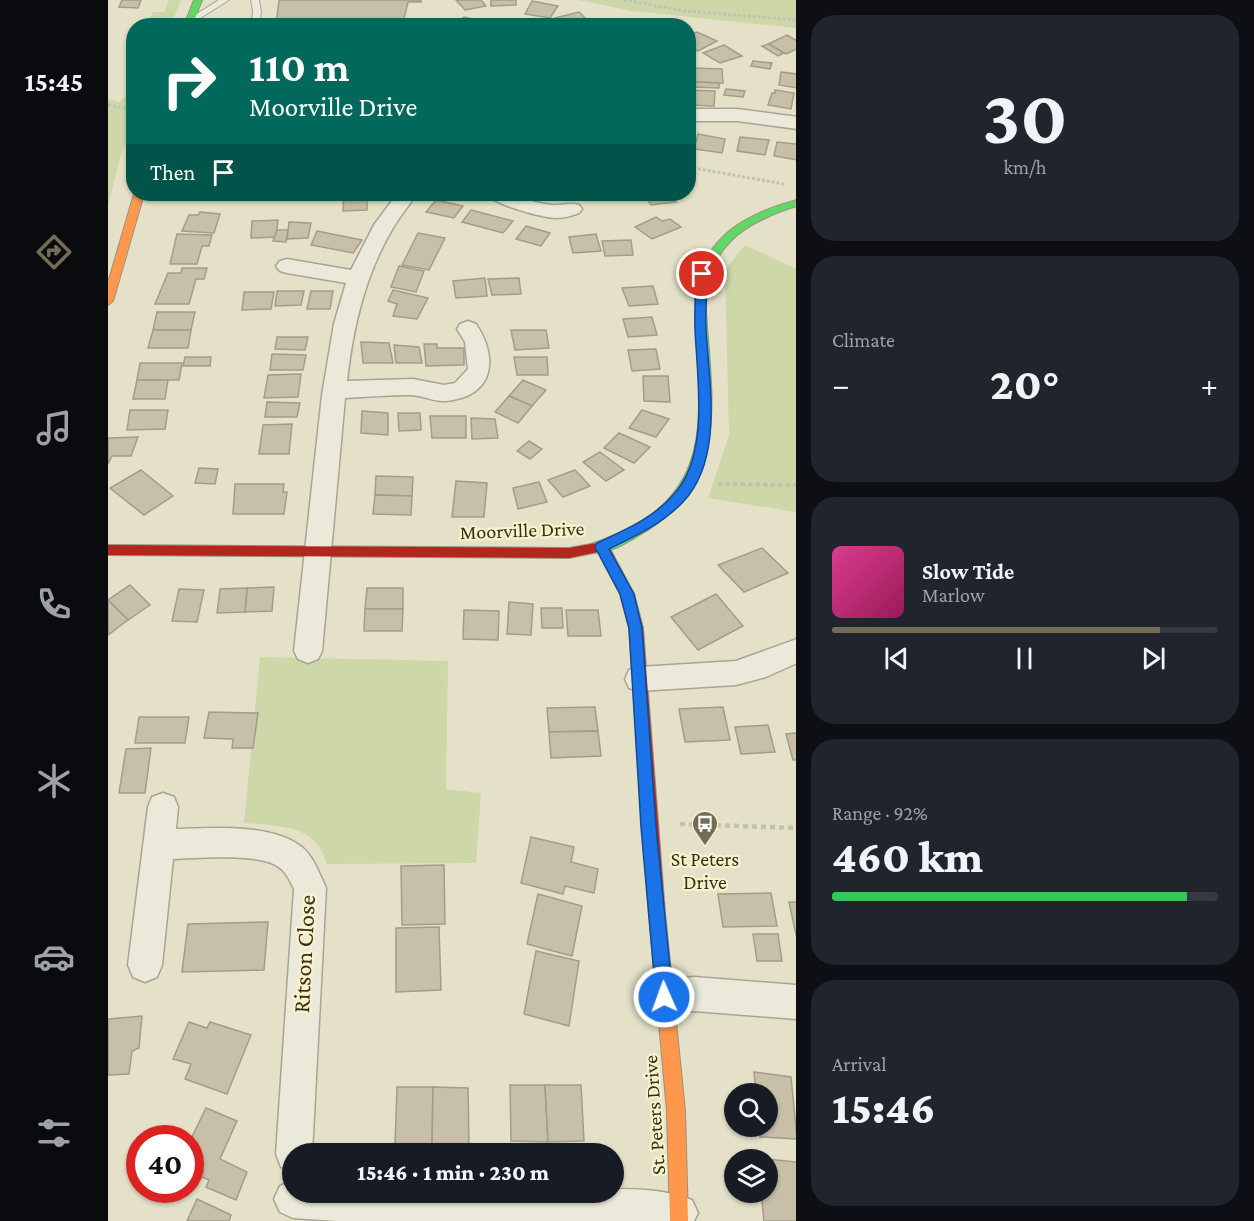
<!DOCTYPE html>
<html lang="en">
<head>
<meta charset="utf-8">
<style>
  :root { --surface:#171b24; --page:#20242c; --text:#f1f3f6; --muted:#9ea1a6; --line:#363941; --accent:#746c57 }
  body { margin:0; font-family:"Crimson Pro",serif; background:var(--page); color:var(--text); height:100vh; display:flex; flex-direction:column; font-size:22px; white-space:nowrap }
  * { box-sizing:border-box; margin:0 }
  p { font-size:20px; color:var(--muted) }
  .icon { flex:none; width:33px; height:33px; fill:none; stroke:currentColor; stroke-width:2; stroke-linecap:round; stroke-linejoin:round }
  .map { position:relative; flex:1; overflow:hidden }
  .sheet { display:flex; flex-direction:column; gap:15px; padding:15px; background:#0d0f14; width:458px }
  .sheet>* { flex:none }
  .top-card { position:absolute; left:18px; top:18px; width:570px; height:183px; border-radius:24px; box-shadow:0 2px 4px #0004; background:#00695c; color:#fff; overflow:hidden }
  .tools { position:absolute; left:616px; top:1083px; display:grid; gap:12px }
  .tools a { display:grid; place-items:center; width:54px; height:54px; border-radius:50%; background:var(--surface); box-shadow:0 2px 4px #0004; font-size:30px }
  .speed { position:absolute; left:18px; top:1125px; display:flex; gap:12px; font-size:30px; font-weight:700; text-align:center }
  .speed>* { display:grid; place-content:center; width:78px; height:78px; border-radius:50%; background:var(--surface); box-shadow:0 2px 4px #0004; line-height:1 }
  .speed .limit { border:9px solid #d22; background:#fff; color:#111 }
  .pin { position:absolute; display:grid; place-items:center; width:51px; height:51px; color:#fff; margin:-26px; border:3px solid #fff; border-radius:50%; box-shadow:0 2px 6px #0007 }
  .me { position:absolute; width:66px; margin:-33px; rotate:358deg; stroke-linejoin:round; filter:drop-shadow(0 0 4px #0008) }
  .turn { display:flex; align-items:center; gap:21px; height:126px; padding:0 24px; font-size:27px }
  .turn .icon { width:78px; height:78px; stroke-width:2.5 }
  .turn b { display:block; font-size:42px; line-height:51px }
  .then { display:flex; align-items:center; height:57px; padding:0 24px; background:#0003; gap:12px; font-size:22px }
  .big { font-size:45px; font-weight:800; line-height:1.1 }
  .sheet .card { flex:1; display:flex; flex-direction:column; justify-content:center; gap:9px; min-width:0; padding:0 21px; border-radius:24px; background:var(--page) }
  .sheet .dial { align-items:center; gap:0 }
  .dial b { font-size:78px; line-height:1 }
  .song { display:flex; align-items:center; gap:18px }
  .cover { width:72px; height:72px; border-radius:9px; background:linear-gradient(135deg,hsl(330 70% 55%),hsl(330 70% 35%)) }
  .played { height:6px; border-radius:3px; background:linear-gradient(90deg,var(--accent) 85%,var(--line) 85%) }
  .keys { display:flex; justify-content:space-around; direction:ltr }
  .heat { display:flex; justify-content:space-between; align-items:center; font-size:33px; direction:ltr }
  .charge { height:9px; border-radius:4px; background:linear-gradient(90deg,#34c759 92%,var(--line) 0) }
  .trip { position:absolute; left:174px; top:1143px; width:342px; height:60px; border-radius:30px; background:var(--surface); box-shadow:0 2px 4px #0004; font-weight:800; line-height:60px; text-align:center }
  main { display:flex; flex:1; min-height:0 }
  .dock { display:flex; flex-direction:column; width:108px; justify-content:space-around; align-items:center; background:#090b0e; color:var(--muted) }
  .dock .icon { width:42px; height:42px }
  .dock .selected { color:var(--accent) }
  .dock b { font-size:27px; color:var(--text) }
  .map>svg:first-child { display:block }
  .green { fill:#cdd7a8 }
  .building { fill:#c8bfa8; stroke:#a49c88; stroke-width:1.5 }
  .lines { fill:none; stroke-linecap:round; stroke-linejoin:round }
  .lane-casing { stroke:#a9a492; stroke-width:2 }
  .street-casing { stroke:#a9a492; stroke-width:3 }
  .fast-casing { stroke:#989382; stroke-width:2 }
  .slow-casing { stroke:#989382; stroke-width:2 }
  .jam-casing { stroke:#989382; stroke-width:2 }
  .path-far2 { stroke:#c3c1b1; stroke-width:3; stroke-dasharray:3 2; stroke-linecap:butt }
  .path-far1 { stroke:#c3c1b1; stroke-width:4; stroke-dasharray:4.5 3; stroke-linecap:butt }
  .path { stroke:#c3c1b1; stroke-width:4.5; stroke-dasharray:5 4; stroke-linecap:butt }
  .lane { fill:#ebeada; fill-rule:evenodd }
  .street { fill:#ebeada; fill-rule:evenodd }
  .fast { fill:#63d668; fill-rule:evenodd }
  .slow { fill:#ff974d; fill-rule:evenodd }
  .jam { fill:#b3261e; fill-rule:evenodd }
  .route { fill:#1a73e8; stroke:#114b97; stroke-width:1.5 }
  .labels { text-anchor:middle; stroke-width:4.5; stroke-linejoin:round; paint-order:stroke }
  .street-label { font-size:20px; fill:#372d1a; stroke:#f8f3cb }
  .poi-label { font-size:20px; fill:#372d1a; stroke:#f8f3cb }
  .near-street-label { font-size:24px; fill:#372d1a; stroke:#f8f3cb }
</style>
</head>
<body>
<main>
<nav class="dock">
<b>15:45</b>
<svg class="icon selected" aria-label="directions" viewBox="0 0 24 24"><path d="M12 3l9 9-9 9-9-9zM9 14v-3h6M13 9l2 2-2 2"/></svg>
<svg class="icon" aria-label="music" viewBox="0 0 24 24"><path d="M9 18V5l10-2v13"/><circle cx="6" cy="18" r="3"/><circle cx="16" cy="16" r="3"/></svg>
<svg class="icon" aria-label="phone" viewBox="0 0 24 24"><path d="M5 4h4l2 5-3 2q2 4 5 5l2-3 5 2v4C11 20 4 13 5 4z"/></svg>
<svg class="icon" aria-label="climate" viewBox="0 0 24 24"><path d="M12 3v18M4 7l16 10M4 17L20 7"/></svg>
<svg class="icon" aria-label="car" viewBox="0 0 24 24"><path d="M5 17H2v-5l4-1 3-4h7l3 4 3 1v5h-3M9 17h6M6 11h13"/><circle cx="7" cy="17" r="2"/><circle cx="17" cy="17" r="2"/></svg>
<svg class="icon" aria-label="filters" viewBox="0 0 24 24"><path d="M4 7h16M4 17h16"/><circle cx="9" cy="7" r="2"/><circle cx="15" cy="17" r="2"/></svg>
</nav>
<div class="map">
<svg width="689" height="1221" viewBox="0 0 689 1221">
  <rect width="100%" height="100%" fill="#e4e1c8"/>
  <!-- green -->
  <g class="green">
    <path d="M61,0H73L63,25L40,23L45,12H56Z"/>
    <path d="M471,0H688V28L524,11Z"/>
    <path d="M25,91V123L12,158L0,205V99L11,102Z"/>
    <path d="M637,245L688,269V512L600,498L621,435L617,270Z"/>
    <path d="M152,657L340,661L338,789L373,793L368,863L219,864C216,857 213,848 208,843C192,824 158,825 136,823Z"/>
  </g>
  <!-- building -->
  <g class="building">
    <path d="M14,0H33L30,8L11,7Z"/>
    <path d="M171,0H313V2H300L296,19H236L234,25H168Z"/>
    <path d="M348,0H373L378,6L357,10Z"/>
    <path d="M383,0H408V5L383,6Z"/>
    <path d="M424,1L450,6L442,18L417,14Z"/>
    <path d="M471,12L482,23L455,26L447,18Z"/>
    <path d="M356,17L376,22L373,26H346Z"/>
    <path d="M556,19L570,20L568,26H553Z"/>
    <path d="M589,32L609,41L590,51L580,47V36Z"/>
    <path d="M679,35L689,41V49L678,54L660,44Z"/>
    <path d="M661,44L676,53L670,56L654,46Z"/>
    <path d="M616,45L634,56L612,63L595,53Z"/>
    <path d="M645,61L664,63L662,69L643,66Z"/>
    <path d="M586,68L614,69L615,83L587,82Z"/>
    <path d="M673,72L689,74V88L671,85Z"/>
    <path d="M582,74H587V82L611,83V88L583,87Z"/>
    <path d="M618,89L637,91L635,97L616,95Z"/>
    <path d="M580,90L607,91L606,106L580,105Z"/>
    <path d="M667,90L686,93L683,109L660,105L664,93H667Z"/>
    <path d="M590,134L617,139L614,153L586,149Z"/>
    <path d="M632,137L661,140L657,155L629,151Z"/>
    <path d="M669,142L689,144V160L666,156Z"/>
    <path d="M236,194H259V210L235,211Z"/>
    <path d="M535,194H562L568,202L543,205Z"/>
    <path d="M328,200L355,206L346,218L318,212Z"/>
    <path d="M363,210L405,221L395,233L354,222Z"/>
    <path d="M92,212L112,214L106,233L74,231L81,215H90Z"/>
    <path d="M548,217L554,221L562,219L573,227L544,239L527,227Z"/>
    <path d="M170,220L168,237L143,238L144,221Z"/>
    <path d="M181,222L203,223L200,238L179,239Z"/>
    <path d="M418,226L442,233L433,246L408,239Z"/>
    <path d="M169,230H180L178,242L165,241Z"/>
    <path d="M209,231L254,240L245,253L203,245Z"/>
    <path d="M310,233L337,238L321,270L294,265Z"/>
    <path d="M69,234L104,235L101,246H94L89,264H62Z"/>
    <path d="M488,234L493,251L465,253L461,237Z"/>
    <path d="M523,240L525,255L497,256L494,241Z"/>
    <path d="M291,266L316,271L308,292L283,287Z"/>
    <path d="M74,268H99L96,279H88L81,304H47L60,273H73Z"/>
    <path d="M377,278L379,296L348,298L345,281Z"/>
    <path d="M411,278L413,294L384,295L380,279Z"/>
    <path d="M545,286L550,304L521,306L514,288Z"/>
    <path d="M285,290L320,298L309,319L285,316L289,304L280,301Z"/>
    <path d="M169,291H196L193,305L167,306Z"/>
    <path d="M203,291H225L222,309H199Z"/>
    <path d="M136,292H166L163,309L134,310Z"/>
    <path d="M49,312H87L83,330H45Z"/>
    <path d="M544,317L549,335L520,337L515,319Z"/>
    <path d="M45,330H83L80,348H40Z"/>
    <path d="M403,330H438L441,348L407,350Z"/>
    <path d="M169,337H200L197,350L167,349Z"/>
    <path d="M253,342L281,343L285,363H255Z"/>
    <path d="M316,344H329V348H356V365L318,366Z"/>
    <path d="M286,345L311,347L314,363H288Z"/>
    <path d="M548,349L552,369L524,371L520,350Z"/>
    <path d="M164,354L198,355L195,370H162Z"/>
    <path d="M77,357H103L102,366H75Z"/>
    <path d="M406,357H439L440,375H409Z"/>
    <path d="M32,363H74L71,380H29Z"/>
    <path d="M193,374L190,397L156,398L160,375Z"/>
    <path d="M535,376H560L562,402L536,401Z"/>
    <path d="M29,380H60L57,399H25Z"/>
    <path d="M415,380L438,390L424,406L401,396Z"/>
    <path d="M401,396L424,406L410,423L387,412Z"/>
    <path d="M159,402L192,403L189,417H157Z"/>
    <path d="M22,410H60L57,429L19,430Z"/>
    <path d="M534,410L561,419L548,437L521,428Z"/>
    <path d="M254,411L280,413V435L253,433Z"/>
    <path d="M290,413H312L313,430L291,431Z"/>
    <path d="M322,416H358V438H324Z"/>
    <path d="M363,418L387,419L390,438L364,439Z"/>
    <path d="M184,424L181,454H151L155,425Z"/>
    <path d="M511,433L542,447L526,463L496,448Z"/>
    <path d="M30,437L23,456H4L0,464V438Z"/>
    <path d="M421,441L434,449L422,459L409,451Z"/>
    <path d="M492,452L516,470L498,481L475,462Z"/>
    <path d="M91,468L110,469L107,484L87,483Z"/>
    <path d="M33,470L65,496L36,515L2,488Z"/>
    <path d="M467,470L482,486L455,497L440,480Z"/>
    <path d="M268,476L305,477L304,496L267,495Z"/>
    <path d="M348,481L379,483L376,517H344Z"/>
    <path d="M431,482L439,502L410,509L405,488Z"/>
    <path d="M127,484H176L175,492H179L176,514H125Z"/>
    <path d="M267,495L304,496L303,515L265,514Z"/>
    <path d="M654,548L680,573L636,592L610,565Z"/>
    <path d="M22,585L42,605L20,620L0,600Z"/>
    <path d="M166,587L164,611L137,612L139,588Z"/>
    <path d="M139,588L137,612L109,613L112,589Z"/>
    <path d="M259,588H295V609H257Z"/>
    <path d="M71,589L96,590L89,622L64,621Z"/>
    <path d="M608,594L635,626L590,650L563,617Z"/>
    <path d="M0,600L20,620L0,635Z"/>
    <path d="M401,602L425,604L423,635L399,634Z"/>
    <path d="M433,608H454L455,628H434Z"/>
    <path d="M257,609H295L294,631H256Z"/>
    <path d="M356,610L391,611L390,640L355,639Z"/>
    <path d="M458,610H490L493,636H460Z"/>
    <path d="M487,707L490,731L441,732L439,708Z"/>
    <path d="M615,707L622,740L577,742L571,709Z"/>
    <path d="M101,712L150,713L145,748H124L125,739L96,738Z"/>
    <path d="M31,717H81L77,743H27Z"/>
    <path d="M660,725L667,752L633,754L627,727Z"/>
    <path d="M490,731L493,756L443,758L441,732Z"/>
    <path d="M689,733V760H685L678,734Z"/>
    <path d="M43,748L37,793H11L18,749Z"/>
    <path d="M423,837L466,847L463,862L490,869L486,893L457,886L455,894L413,883Z"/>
    <path d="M336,865L337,924L294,925L293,866Z"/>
    <path d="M663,893L669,926L615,927L610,894Z"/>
    <path d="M430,894L474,906L464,956L419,944Z"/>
    <path d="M681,902H689V935H688Z"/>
    <path d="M160,922L156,970L74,972L80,924Z"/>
    <path d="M331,927L333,990L288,992V928Z"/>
    <path d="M645,934H670L674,961H649Z"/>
    <path d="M428,951L471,961L461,1026L416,1014Z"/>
    <path d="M34,1016L31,1048L24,1051L21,1074L0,1075V1019Z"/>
    <path d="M81,1022L99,1028L102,1022L143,1035L119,1094L77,1079L83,1064L65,1059Z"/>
    <path d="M646,1072L683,1077L689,1139L652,1137L651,1126H660V1094H648Z"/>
    <path d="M402,1085H437L440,1142L403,1141Z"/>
    <path d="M437,1085H473L476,1141L440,1142Z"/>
    <path d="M289,1087H325L324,1144H287Z"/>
    <path d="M325,1087L360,1088L361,1144H324Z"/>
    <path d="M98,1108L129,1121L112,1159L139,1172L128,1200L98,1187L101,1180L82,1172V1141Z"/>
    <path d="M650,1158L689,1162V1221H656L653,1192H660V1160Z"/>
    <path d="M89,1199L123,1215L121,1221H79Z"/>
  </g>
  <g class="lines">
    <defs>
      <g id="lane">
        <path d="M111,0H121L86,22L79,20Z"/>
        <path d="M143,0H151L153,11L151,26H143L145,11Z"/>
      </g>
      <g id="street">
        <path d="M401,20L407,21L409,26H393L395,21Z"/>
        <path d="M580,109H629L689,117V129L629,121H580Z"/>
        <path d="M289,194H309C301,205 292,216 285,228C257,275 245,327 239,381L305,379L336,385L347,383L360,369L357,342L349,329L352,324L360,321L368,324C391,358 386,397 338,401C326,402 314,395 302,395C280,395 258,397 237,398L214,651L210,659L200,663L190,659L186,651L214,395L226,324L238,283L179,273L172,271L168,266L172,261L179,259L243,270L266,225Z"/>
        <path d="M379,194C407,191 418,202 443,205C453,206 462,202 471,205L474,209L471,213C463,216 456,218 447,218C433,217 387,205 379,194Z"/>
        <path d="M689,639V663L658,677L628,685L531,691L521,688L517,679L521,670L531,667L628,661Z"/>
        <path d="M55,793L66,797L70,807L68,829C103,828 166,823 195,848C206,858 212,875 218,888L204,1154H184V1172L173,1167L168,1154L186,889C182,881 178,871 169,866C149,853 89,858 65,859L54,965L49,977L37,982L25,977L20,965L40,807L44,797Z"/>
        <path d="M586,977L689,985V1019L586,1011L556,1014L544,1009L539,997L544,985L556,980Z"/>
        <path d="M184,1181V1192H506V1189C532,1189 560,1190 584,1200L590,1213L586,1221H229L185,1218L172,1212L166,1199L172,1186Z"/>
      </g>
      <g id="fast">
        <path d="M86,0H94L84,26H76Z"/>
        <path d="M689,200V206C641,221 607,241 597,292C600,387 630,479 530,536C519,543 497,556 483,552L482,548L483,544C622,499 588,407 587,292C597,236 637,214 689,200Z"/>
      </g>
      <g id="slow">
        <path d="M26,194H36L5,301L0,305V283Z"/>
        <path d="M549,905L555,907L557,913L577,1111L580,1221H562L559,1111L541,913L543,907Z"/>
      </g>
      <path id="jam" d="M494,542L499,543L526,594L535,628L557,913L555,919L549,921L543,919L541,913L521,628L512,594L490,552L461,558L0,555V545L461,548Z"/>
    </defs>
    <!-- lane casing -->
    <use href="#lane" class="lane-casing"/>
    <!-- street casing -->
    <use href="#street" class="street-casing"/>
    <!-- fast casing -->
    <use href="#fast" class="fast-casing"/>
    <!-- slow casing -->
    <use href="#slow" class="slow-casing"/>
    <!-- jam casing -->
    <use href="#jam" class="jam-casing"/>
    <!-- path-far2 -->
    <g class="path-far2">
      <path d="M516,0L578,11L689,20"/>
      <path d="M0,105L26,110"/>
      <path d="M580,167L676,184"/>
    </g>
    <!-- path-far1 -->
    <path class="path-far1" d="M610,484L689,485"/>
    <!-- path -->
    <path class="path" d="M572,824L689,828"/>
    <!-- lane -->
    <use href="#lane" class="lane"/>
    <!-- street -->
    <use href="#street" class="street"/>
    <!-- fast -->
    <use href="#fast" class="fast"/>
    <!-- slow -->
    <use href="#slow" class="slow"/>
    <!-- jam -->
    <use href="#jam" class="jam"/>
  </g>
  <!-- route -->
  <path class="route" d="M594,271L600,274C599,292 597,311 598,329C601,384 616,458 575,502C554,524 528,536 501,549L526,594L534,628L548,827L565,997L562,1003L556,1006L550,1003L548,997L533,827L521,628L512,594L487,547L489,543C517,530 546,518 566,494C602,455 589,378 587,329C586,311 588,292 589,274Z"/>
  <!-- icons -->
  <defs>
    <symbol id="bus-pin" viewBox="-11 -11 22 30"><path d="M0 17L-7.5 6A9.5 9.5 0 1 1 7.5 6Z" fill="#746c57" stroke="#f8f3cb"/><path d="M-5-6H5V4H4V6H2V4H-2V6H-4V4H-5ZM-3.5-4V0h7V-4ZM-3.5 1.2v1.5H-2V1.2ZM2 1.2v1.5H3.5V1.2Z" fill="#fff"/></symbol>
  </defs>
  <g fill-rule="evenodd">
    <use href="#bus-pin" x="582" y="809" width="30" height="40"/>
  </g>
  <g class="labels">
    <!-- street labels -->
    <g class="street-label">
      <text transform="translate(414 530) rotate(-2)" y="7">Moorville Drive</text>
      <text transform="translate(546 1115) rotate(-94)" y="7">St. Peters Drive</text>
    </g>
    <!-- poi labels -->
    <g class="poi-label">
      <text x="597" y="866">St Peters<tspan x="597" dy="23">Drive</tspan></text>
    </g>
    <!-- near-street labels -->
    <g class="near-street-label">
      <text transform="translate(196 954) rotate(-87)" y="8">Ritson Close</text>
    </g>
  </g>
</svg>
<div class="tools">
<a><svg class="icon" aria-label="search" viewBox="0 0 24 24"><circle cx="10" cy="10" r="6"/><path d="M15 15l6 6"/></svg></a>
<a><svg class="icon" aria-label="layers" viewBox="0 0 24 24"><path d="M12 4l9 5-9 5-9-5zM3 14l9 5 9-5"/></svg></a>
</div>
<div class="speed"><div class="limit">40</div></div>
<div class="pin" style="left:594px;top:274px;background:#d93025"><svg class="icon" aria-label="arrive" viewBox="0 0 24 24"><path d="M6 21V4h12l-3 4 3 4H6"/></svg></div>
<svg class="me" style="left:556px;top:997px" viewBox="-20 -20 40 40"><circle r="17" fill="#1a73e8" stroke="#fff" stroke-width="3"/><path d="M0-11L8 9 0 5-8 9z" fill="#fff"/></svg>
<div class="trip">15:46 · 1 min · 230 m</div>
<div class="top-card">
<div class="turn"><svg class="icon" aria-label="right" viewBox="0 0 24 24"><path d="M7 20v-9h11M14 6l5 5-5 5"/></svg><div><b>110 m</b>Moorville Drive</div></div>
<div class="then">Then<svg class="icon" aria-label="arrive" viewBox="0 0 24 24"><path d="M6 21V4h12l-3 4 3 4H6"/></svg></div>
</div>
</div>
<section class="sheet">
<div class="card dial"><b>30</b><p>km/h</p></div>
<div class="card"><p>Climate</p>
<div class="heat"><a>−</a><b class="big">20°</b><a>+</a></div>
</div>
<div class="card">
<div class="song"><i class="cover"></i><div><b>Slow Tide</b><p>Marlow</p></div></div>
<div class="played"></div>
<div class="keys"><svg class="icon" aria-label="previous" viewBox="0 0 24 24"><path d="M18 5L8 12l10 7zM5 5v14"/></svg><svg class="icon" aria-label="pause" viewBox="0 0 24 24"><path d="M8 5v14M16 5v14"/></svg><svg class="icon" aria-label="next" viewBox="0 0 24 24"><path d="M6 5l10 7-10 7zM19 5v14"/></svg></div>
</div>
<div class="card"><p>Range · 92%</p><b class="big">460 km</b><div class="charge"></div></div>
<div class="card"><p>Arrival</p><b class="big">15:46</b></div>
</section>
</main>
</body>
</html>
